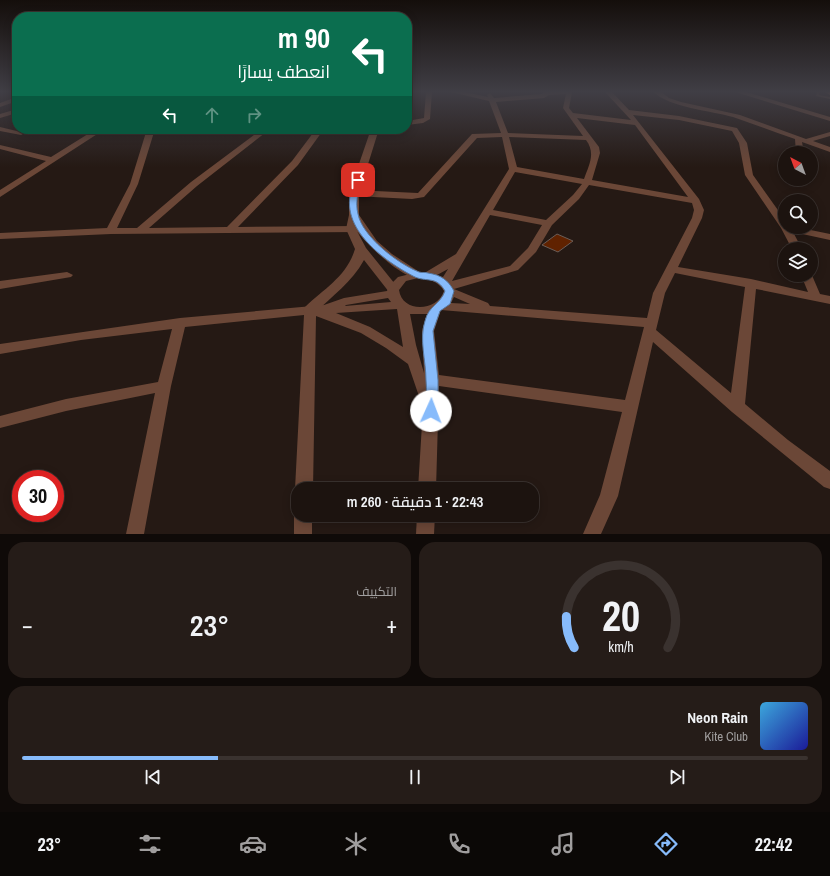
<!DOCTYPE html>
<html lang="ar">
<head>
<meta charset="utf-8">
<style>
  :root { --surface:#1c130f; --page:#251c18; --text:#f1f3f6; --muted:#a09e9e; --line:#3a322f; --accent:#87bbfb }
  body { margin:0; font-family:"Archivo Narrow",Cairo,sans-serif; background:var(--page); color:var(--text); direction:rtl; height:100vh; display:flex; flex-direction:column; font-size:15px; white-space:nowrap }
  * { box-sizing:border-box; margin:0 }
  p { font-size:13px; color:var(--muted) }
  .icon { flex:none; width:22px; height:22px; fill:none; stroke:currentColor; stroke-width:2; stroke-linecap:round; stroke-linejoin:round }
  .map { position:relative; height:534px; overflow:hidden; direction:ltr }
  .side { display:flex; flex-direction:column; gap:8px; padding:8px; background:#0f0a08; flex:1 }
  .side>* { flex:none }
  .hud { position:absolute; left:12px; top:12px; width:400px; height:122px; border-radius:16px; box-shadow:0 2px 10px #0003,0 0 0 1px var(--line); direction:rtl; background:#0b6e4f; color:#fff; overflow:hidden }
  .needle { width:26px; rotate:319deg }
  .controls { position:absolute; left:778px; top:146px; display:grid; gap:8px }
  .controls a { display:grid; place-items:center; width:40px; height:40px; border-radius:50%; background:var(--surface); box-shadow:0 2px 10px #0003,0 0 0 1px var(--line); font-size:20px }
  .speed { position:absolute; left:12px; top:470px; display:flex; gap:8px; font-size:20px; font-weight:700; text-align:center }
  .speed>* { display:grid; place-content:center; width:52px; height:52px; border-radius:50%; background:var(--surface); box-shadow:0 2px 10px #0003,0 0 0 1px var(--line); line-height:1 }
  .speed .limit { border:6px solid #d22; background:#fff; color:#111 }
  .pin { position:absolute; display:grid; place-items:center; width:34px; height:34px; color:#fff; margin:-17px; border-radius:8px; box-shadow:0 2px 6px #0006 }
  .me { position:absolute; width:44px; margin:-22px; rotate:2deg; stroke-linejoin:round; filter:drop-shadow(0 0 3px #0008) }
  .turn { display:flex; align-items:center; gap:14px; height:84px; padding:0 16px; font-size:18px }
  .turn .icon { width:52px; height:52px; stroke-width:2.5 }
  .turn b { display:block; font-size:28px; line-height:34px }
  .lanes { display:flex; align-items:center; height:38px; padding:0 16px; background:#0003; justify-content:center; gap:20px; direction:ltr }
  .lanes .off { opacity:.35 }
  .big { font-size:30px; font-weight:600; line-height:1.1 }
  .side .card { flex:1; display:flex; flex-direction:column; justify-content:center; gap:6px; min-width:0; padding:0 14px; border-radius:16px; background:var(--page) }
  .side .dial { align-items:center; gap:0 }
  .dial svg { height:104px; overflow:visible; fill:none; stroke:var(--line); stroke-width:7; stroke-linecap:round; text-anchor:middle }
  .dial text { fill:var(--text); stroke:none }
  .song { display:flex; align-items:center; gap:12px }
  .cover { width:48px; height:48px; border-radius:6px; background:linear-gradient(135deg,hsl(200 70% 55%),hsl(240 70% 35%)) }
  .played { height:4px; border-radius:2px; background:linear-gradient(90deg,var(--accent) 25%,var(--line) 25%) }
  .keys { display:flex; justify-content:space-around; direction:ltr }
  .heat { display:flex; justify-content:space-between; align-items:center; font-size:22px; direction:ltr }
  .side .tiles { flex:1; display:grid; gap:8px; grid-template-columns:1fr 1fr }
  .card:last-child { grid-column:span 2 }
  .trip { position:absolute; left:291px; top:482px; width:248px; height:40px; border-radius:16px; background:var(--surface); box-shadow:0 2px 10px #0003,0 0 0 1px var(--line); font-weight:600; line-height:40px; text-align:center; direction:rtl }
  .tabs { display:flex; height:64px; justify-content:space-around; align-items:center; background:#0b0806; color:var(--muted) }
  .tabs .icon { width:28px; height:28px }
  .tabs .current { color:var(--accent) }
  .tabs b { font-size:18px; color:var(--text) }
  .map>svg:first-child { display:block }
  .building { fill:#602200; stroke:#6b5d57 }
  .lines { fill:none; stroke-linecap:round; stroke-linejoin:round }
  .service { fill:#6b4737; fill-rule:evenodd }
  .minor { fill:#6b4737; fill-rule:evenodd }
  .tertiary { fill:#6b4737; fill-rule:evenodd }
  .primary { fill:#ba704f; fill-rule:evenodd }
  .route { fill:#87bbfb; stroke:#587aa3 }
</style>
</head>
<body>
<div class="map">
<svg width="830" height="534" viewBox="0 0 830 534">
  <rect width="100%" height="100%" fill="#251914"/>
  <!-- building -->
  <path class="building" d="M557,234L573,241L558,252L542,245Z"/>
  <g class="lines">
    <!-- service -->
    <path class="service" d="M817,92H820L819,95L830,97V99L816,96Z"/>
    <!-- minor -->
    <g class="minor">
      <path d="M426,92H432L430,119L423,123L407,125V121L424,118Z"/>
      <path d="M451,92H464L488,97L487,95L490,93L494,98L542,94L544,92H572L569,108L573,113L631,120L605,92H612L629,110L679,116L737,128L747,143L753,175L785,220V227H796L830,234V240L793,232L802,249H792L781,228L745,175L739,143L732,131L679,120L633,115L699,199L704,210L702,218L678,267L751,279L808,292L801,275H811V273L820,294L830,296V304L756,289L745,404L788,440L830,471V489L824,487L732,412L653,342L618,496L601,534H583L600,495L622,412L439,386L436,489H418L423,408L408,364L386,348L361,333L316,316L313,489H298V495L295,489L304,315L185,327L171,386L144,534H126L155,393L66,411L0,428V416L66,399L158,382L172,329L81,340L0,354V344L180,318L324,305L344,298L387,291L389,286L398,277L418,272H426L456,254L509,169L502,137L477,138L424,197L412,199L354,196L350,193L354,190L418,193L472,134L501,133L489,101ZM566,94L563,108L583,136L508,133L496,102L544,98L549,95ZM577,118L635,125L688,197L592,180L600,153L599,147ZM509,137L586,140C596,153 589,165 584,179L517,167ZM515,172L582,184L573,195L546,220L493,210ZM589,185L692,203L694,210L692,218L653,293L647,318L490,306L488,303L454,289L518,270L536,252L552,225L579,199ZM490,215L542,225L528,248L510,266L452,281ZM448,269L443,277L437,275ZM675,273L745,287L731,393L656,330L665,293ZM418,278C429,279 438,281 444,291C437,312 402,313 399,290L406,281ZM454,297L470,304L451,303ZM388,298L391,302L345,306L346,305ZM397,309L403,347L370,327L336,313ZM441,310L644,327L625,400L439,375L434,331ZM410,314H427L422,331L424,373L416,345Z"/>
      <path d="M654,92H661L669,98L681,102L740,115L806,139L830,132V136L813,141L830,147V152L802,142L804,153H796L795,139C774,132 754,124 733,117C712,111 668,107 654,92Z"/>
      <path d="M735,92H746L830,117V121Z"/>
      <path d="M17,97V101L0,107V103Z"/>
      <path d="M17,109V113L0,118V114Z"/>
      <path d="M0,127L25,133L21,135L0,131Z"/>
      <path d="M96,129H105L0,197V190L46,161L0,149V145L51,157Z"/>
      <path d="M147,129H155L138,184L117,228H137L191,182L262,129H270L197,186L149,228L227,227L292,161L316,129H324L298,165L238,227L360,226L365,229L360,232L111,234L0,239V233L107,228L130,184Z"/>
      <path d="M67,272L73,275L71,277L0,289V281Z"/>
      <path d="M298,508V515H312V534H294V515Z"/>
      <path d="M417,515H435L434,534H416Z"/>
    </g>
    <!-- tertiary -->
    <path class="tertiary" d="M371,129H379L359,193V215L377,241L392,254L424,275L422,278C405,282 367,245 357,231L366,248L399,289L397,292H389L364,260C352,282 332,296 315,313H305L303,310L305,307C325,288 347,276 355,249L346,229L349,215V193Z"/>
    <!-- primary -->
    <path class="primary" d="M825,92H830V95Z"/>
  </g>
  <!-- sky -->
  <linearGradient id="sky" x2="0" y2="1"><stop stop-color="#140e0b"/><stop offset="0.55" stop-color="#403e45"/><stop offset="1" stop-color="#403e45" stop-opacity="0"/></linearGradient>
  <rect width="830" height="167" fill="url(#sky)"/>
  <!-- route -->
  <path class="route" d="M356,179L362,180C358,191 355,203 358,214C362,236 398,264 419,272C422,273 425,272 428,273C441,275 448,280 454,291L450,304L440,311L433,331L438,380V411L436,414L431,416L427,414L425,411C426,400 427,390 426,380C426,361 419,339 425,321C429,305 440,305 445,291C436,275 426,283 413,276C379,258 332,222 356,179Z"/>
</svg>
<div class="controls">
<a><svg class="needle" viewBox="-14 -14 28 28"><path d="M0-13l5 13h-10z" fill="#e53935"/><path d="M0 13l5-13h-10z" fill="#a09e9e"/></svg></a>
<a><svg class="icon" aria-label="search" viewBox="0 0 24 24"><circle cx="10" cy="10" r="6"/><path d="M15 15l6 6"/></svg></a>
<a><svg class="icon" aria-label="layers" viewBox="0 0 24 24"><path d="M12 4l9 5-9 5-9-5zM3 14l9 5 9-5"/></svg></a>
</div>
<div class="speed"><div class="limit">30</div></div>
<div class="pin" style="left:358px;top:180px;background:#d93025"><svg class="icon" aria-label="arrive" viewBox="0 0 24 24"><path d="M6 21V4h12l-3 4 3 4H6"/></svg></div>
<svg class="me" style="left:431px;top:411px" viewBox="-20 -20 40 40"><circle r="19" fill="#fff"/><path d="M0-13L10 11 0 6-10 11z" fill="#87bbfb"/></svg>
<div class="trip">22:43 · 1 دقيقة · 260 m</div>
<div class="hud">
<div class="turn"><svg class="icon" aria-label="left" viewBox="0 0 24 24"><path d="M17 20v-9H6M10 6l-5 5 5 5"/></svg><div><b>90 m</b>انعطف يسارًا</div></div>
<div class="lanes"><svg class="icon" aria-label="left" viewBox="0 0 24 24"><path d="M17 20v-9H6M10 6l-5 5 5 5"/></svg><svg class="icon off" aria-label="ahead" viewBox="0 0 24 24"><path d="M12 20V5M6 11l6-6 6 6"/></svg><svg class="icon off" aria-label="right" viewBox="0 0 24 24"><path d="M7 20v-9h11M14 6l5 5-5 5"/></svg></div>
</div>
</div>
<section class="side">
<div class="tiles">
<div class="card dial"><svg viewBox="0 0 100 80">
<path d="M14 69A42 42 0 1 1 86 69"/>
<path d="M14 69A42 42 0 0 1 8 45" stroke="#87bbfb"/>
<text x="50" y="56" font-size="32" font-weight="700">20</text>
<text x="50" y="72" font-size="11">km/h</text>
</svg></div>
<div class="card"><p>التكييف</p>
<div class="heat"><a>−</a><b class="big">23°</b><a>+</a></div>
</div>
<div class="card">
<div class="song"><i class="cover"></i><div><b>Neon Rain</b><p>Kite Club</p></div></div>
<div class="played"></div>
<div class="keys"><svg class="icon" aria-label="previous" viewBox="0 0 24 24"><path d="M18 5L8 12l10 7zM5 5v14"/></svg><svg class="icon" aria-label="pause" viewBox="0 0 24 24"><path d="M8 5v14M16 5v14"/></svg><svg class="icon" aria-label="next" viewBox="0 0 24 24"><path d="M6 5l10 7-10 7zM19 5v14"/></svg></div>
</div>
</div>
</section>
<nav class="tabs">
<b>22:42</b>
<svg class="icon current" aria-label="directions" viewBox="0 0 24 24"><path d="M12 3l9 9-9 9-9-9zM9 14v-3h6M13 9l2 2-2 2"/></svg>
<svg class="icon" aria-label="music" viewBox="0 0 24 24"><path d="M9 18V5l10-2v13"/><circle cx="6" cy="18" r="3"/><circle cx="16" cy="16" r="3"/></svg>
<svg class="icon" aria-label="phone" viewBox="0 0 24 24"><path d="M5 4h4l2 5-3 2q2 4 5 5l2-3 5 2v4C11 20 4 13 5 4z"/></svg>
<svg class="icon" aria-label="climate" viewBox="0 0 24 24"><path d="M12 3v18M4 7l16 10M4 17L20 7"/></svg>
<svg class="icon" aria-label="car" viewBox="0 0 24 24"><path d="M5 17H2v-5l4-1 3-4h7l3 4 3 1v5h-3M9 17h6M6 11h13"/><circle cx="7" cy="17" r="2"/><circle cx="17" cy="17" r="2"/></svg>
<svg class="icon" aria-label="filters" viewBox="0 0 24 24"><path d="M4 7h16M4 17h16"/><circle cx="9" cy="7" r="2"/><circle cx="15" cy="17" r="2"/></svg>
<b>23°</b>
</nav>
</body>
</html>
